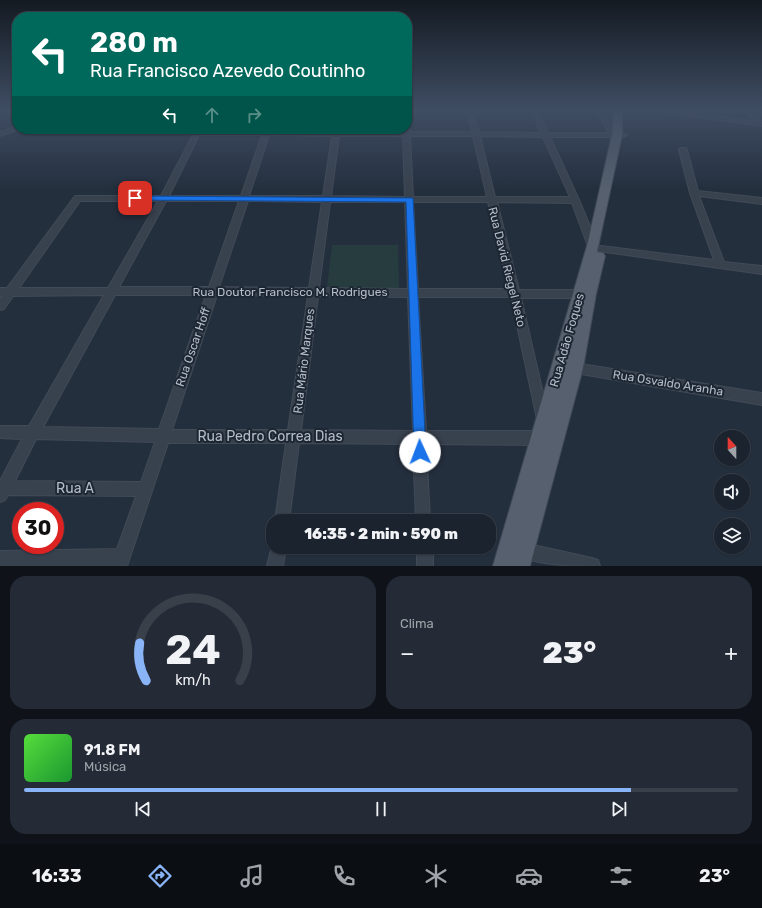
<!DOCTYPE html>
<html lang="pt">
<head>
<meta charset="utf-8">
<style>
  :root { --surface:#1b232e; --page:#242b36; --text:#f1f3f6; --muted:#a0a4aa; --line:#39404a; --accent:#8ab4f8 }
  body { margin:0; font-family:Rubik,sans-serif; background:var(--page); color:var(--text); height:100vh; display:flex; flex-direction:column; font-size:15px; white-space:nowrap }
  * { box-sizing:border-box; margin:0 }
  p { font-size:13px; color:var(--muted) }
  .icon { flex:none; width:22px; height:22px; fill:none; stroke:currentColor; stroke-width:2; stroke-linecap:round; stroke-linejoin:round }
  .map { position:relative; height:566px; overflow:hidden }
  .details { display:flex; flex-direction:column; gap:10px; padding:10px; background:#0f1319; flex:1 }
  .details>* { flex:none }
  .hud { position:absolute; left:12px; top:12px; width:400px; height:122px; border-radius:16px; box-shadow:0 1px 3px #0004,0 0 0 1px var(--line); background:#00695c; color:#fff; overflow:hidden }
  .needle { width:26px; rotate:339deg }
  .fabs { position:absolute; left:714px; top:430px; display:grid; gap:8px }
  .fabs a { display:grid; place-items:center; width:36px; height:36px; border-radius:50%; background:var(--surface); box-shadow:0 1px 3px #0004,0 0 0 1px var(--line); font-size:20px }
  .speed { position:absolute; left:12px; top:502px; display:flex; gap:8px; font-size:20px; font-weight:700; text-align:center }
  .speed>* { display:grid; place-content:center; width:52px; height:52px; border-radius:50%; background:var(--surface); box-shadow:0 1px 3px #0004,0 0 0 1px var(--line); line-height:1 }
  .speed .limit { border:6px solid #d22; background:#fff; color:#111 }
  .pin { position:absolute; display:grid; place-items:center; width:34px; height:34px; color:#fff; margin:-17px; border-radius:8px; box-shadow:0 2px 6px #0006 }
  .me { position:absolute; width:44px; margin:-22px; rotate:358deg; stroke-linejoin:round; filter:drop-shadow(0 0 3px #0008) }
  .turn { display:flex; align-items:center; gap:14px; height:84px; padding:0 12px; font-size:18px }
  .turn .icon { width:52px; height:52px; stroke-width:2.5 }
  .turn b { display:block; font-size:28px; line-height:34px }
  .lanes { display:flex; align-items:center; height:38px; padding:0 12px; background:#0003; justify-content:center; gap:20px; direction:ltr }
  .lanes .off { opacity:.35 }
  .big { font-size:30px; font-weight:800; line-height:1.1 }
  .details .card { flex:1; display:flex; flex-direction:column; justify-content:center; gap:6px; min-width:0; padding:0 14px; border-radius:16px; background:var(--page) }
  .details .dial { align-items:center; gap:0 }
  .dial svg { height:104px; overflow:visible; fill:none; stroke:var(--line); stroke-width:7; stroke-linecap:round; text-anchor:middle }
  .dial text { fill:var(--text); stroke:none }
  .song { display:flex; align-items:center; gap:12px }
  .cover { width:48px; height:48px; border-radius:6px; background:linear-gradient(135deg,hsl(110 70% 55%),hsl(130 70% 35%)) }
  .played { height:4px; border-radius:2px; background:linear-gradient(90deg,var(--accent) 85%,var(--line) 85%) }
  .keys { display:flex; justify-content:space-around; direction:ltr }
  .heat { display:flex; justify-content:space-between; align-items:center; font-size:22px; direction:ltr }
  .details .tiles { flex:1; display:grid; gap:10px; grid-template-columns:1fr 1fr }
  .card:last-child { grid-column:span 2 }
  .trip { position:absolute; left:266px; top:514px; width:230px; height:40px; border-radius:16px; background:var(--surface); box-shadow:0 1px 3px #0004,0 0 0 1px var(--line); font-weight:800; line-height:40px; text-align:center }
  .menu { display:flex; height:64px; justify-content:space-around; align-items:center; background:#0b0e12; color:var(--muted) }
  .menu .icon { width:28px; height:28px }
  .menu .current { color:var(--accent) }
  .menu b { font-size:18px; color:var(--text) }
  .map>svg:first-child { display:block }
  .green { fill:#263c3f }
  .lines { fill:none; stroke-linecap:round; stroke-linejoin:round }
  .minor-casing { stroke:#414a57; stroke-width:2 }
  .major-casing { stroke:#414a57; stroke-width:2 }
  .minor { fill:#38414e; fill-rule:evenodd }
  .major { fill:#56606e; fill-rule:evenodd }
  .route { fill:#1a73e8; stroke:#114b97 }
  .labels { text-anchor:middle; stroke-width:4; stroke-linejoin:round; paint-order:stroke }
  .street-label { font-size:12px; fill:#b4bcc9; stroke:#1d2633 }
  .near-street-label { font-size:14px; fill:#b4bcc9; stroke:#1d2633 }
</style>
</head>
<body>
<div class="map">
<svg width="762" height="566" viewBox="0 0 762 566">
  <rect width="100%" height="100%" fill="#242f3e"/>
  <!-- green -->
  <path class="green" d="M332,245H398L399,288H327Z"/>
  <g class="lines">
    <defs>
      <g id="minor">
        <path d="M467,111H473L479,132L541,133L532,111H538L548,133H609L596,111H602L616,133H623L627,135L623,137H550L579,200L598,246L596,248L593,249L588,246L572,203L497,202L519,290H579L583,291L584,294L583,297L579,298H521L549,419L547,423L543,425L539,423L537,419L511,297H418L426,431H540L545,433L547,438L545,443L540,445L426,444L430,521H416L413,444L299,443L289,521H275L286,443H168L127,566H0V551L117,549L136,496L8,495L5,500L0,502V481L22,439L0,438V426H29L104,295L13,296L4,309L0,310V298L2,296H0V288H7L75,196H161L196,129H202V131H264L265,129H271V131L332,132L333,129H339V132H403V129H407V127L409,129L410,132H472ZM199,135H262L241,196H169ZM269,135L332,136L323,196H249ZM339,136H403L405,197L331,196ZM410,136H473L487,197H413ZM480,136L543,137L570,197H495ZM80,201H158L108,288H19ZM166,201H239L209,287H119ZM248,201L322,202L309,288L219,287ZM330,202H405L408,289L319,288ZM413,202H488L509,289H418ZM115,295H206L159,429L43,427ZM217,295L308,296L288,430H172ZM318,296L408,297L413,431L301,430ZM36,439L155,442L141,482L15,481Z"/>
        <path d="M664,111H681L753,121L746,111H752L762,122V126L667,113Z"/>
        <path d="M17,126V129H19L0,136V132Z"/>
        <path d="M680,148H686L687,150L698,191L762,198V204L699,196L724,262L762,266V274L598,251L596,249L598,247L601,246L714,260L690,193L679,150Z"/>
        <path d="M575,363L762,393V405L575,373L571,372L569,368L571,364Z"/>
        <path d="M273,542V547H286L283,566H267Z"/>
        <path d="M524,543L592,558L598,560L600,566C572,566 544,566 519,556L516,551L519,546Z"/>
        <rect x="417" y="547" width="16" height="19"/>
      </g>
      <path id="major" d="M614,111H622V135L597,252L603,253L605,256L596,294L583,368L530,566H493L587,246L612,135Z"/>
    </defs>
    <!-- minor casing -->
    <use href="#minor" class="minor-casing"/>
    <!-- major casing -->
    <use href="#major" class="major-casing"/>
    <!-- minor -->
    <use href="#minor" class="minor"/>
    <!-- major -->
    <use href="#major" class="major"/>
  </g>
  <!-- sky -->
  <linearGradient id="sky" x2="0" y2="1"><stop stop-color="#141a22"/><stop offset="0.58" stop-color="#3f4d63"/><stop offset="1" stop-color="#3f4d63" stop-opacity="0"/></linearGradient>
  <rect width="762" height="190" fill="url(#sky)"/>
  <!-- route -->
  <path class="route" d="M135,196L413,198L426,452L425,456L420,458L416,456L414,452L406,202L132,200V197Z"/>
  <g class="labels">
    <!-- street labels -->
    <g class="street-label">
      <text transform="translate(507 267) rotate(76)" y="4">Rua David Riegel Neto</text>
      <text x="290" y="296">Rua Doutor Francisco M. Rodrigues</text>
      <text transform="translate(567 340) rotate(-74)" y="4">Rua Adão Foques</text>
      <text transform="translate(193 347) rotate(-71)" y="4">Rua Oscar Hoff</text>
      <text transform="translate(304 361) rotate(-83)" y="4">Rua Mário Marques</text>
      <text transform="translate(668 383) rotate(9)" y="4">Rua Osvaldo Aranha</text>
    </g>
    <!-- near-street labels -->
    <g class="near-street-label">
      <text x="270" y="441">Rua Pedro Correa Dias</text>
      <text x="75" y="493">Rua A</text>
    </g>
  </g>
</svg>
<div class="fabs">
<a><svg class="needle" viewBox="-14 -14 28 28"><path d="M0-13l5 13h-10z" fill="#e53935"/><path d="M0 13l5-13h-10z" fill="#a0a4aa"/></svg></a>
<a><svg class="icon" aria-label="sound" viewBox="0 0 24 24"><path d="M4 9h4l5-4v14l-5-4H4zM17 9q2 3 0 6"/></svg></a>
<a><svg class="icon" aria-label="layers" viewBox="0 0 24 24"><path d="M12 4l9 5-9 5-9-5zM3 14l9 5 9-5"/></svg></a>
</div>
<div class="speed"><div class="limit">30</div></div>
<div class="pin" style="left:135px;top:198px;background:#d93025"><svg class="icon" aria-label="arrive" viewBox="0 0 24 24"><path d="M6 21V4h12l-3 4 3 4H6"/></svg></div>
<svg class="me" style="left:420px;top:452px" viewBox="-20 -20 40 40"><circle r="19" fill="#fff"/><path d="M0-13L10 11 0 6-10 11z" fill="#1a73e8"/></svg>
<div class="trip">16:35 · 2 min · 590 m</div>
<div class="hud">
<div class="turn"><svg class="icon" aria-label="left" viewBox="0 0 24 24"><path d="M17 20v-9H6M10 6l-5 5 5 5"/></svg><div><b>280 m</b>Rua Francisco Azevedo Coutinho</div></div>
<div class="lanes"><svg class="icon" aria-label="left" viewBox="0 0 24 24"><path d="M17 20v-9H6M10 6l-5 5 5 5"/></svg><svg class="icon off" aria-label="ahead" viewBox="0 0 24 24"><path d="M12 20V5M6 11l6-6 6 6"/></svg><svg class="icon off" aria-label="right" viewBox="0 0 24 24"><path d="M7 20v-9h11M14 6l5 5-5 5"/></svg></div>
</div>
</div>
<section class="details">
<div class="tiles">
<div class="card dial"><svg viewBox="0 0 100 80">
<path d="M14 69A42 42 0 1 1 86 69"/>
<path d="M14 69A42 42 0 0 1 9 40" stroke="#8ab4f8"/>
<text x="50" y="56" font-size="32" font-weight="700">24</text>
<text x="50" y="72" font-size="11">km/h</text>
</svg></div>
<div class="card"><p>Clima</p>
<div class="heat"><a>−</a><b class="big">23°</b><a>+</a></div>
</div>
<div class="card">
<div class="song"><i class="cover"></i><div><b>91.8 FM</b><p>Música</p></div></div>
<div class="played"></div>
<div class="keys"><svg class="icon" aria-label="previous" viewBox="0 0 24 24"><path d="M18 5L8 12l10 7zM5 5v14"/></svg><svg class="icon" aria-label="pause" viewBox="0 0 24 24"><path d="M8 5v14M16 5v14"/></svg><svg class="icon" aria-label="next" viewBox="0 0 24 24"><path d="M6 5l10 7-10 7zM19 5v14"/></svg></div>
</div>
</div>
</section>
<nav class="menu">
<b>16:33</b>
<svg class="icon current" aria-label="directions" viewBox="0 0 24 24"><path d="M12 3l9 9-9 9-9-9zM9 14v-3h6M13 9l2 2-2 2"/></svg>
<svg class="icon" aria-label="music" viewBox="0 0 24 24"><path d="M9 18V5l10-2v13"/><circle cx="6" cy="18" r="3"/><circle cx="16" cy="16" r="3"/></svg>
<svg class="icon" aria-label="phone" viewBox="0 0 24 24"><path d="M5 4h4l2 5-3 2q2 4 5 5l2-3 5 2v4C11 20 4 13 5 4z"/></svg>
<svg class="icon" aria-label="climate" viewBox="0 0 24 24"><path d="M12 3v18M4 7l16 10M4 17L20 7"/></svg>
<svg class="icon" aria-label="car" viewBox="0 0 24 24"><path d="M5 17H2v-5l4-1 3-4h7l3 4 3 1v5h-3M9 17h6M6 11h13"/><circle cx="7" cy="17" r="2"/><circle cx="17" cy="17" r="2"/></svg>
<svg class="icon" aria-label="filters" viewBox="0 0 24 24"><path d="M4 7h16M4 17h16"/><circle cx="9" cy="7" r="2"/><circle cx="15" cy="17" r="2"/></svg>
<b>23°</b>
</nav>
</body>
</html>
